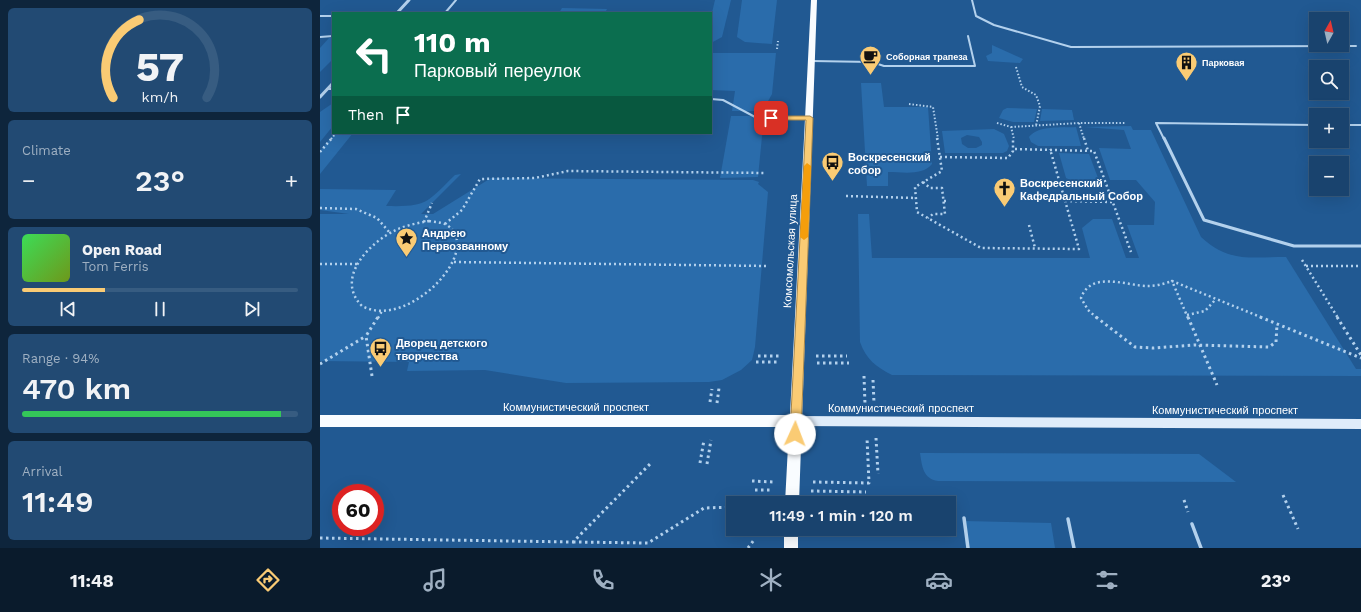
<!DOCTYPE html>
<html lang="en">
<head>
<meta charset="utf-8">
<style>
  :root { --surface:#19436e; --page:#224a73; --text:#f1f3f6; --muted:#9fb0c2; --line:#375c81; --accent:#facb74 }
  body { margin:0; font-family:"Work Sans",sans-serif; background:var(--page); color:var(--text); height:100vh; display:flex; flex-direction:column; font-size:15px; white-space:nowrap }
  * { box-sizing:border-box; margin:0 }
  p { font-size:13px; color:var(--muted) }
  .icon { flex:none; width:22px; height:22px; fill:none; stroke:currentColor; stroke-width:2; stroke-linecap:round; stroke-linejoin:round }
  .map { position:relative; flex:1; overflow:hidden }
  .panel { display:flex; flex-direction:column; gap:8px; padding:8px; background:#0e253c; width:320px }
  .panel>* { flex:none }
  .guide { position:absolute; left:12px; top:12px; width:380px; height:122px; border-radius:0px; box-shadow:0 4px 16px #0002,0 0 0 1px var(--line); background:#0b6e4f; color:#fff; overflow:hidden }
  .needle { width:26px; rotate:8deg }
  .buttons { position:absolute; left:989px; top:12px; display:grid; gap:8px }
  .buttons a { display:grid; place-items:center; width:40px; height:40px; border-radius:0px; background:var(--surface); box-shadow:0 4px 16px #0002,0 0 0 1px var(--line); font-size:20px }
  .speed { position:absolute; left:12px; top:484px; display:flex; gap:8px; font-size:20px; font-weight:700; text-align:center }
  .speed>* { display:grid; place-content:center; width:52px; height:52px; border-radius:50%; background:var(--surface); box-shadow:0 4px 16px #0002,0 0 0 1px var(--line); line-height:1 }
  .speed .limit { border:6px solid #d22; background:#fff; color:#111 }
  .pin { position:absolute; display:grid; place-items:center; width:34px; height:34px; color:#fff; margin:-17px; border-radius:8px; box-shadow:0 2px 6px #0006 }
  .me { position:absolute; width:44px; margin:-22px; rotate:2deg; stroke-linejoin:round; filter:drop-shadow(0 0 3px #0008) }
  .turn { display:flex; align-items:center; gap:14px; height:84px; padding:0 16px; font-size:18px }
  .turn .icon { width:52px; height:52px; stroke-width:2.5 }
  .turn b { display:block; font-size:28px; line-height:34px }
  .then { display:flex; align-items:center; height:38px; padding:0 16px; background:#0003; gap:8px; font-size:15px }
  .big { font-size:30px; font-weight:600; line-height:1.1 }
  .panel .tile { flex:1; display:flex; flex-direction:column; justify-content:center; gap:6px; min-width:0; padding:0 14px; border-radius:6px; background:var(--page) }
  .panel .dial { align-items:center; gap:0 }
  .dial svg { height:104px; overflow:visible; fill:none; stroke:var(--line); stroke-width:7; stroke-linecap:round; text-anchor:middle }
  .dial text { fill:var(--text); stroke:none }
  .song { display:flex; align-items:center; gap:12px }
  .cover { width:48px; height:48px; border-radius:6px; background:linear-gradient(135deg,hsl(130 70% 55%),hsl(80 70% 35%)) }
  .played { height:4px; border-radius:2px; background:linear-gradient(90deg,var(--accent) 30%,var(--line) 30%) }
  .keys { display:flex; justify-content:space-around; direction:ltr }
  .heat { display:flex; justify-content:space-between; align-items:center; font-size:22px; direction:ltr }
  .charge { height:6px; border-radius:3px; background:linear-gradient(90deg,#34c759 94%,var(--line) 0) }
  .trip { position:absolute; left:406px; top:496px; width:230px; height:40px; border-radius:0px; background:var(--surface); box-shadow:0 4px 16px #0002,0 0 0 1px var(--line); font-weight:600; line-height:40px; text-align:center }
  .tab-bar { display:flex; height:64px; justify-content:space-around; align-items:center; background:#0a1b2c; color:var(--muted) }
  .tab-bar .icon { width:28px; height:28px }
  .tab-bar .selected { color:var(--accent) }
  .tab-bar b { font-size:18px; color:var(--text) }
  main { display:flex; flex:1; min-height:0 }
  .map>svg:first-child { display:block }
  .green { fill:#2a6cab; fill-rule:evenodd }
  .lines { fill:none; stroke-linecap:round; stroke-linejoin:round }
  .path-far2 { stroke:#b3d1ed; stroke-width:2; stroke-dasharray:1.5 2; stroke-linecap:butt }
  .path-far1 { stroke:#b3d1ed; stroke-width:2.5; stroke-dasharray:2 3; stroke-linecap:butt }
  .path { stroke:#b3d1ed; stroke-width:3; stroke-dasharray:2.5 3.5; stroke-linecap:butt }
  .lane-far2 { stroke:#b3d1ed; stroke-width:2 }
  .lane-far1 { stroke:#b3d1ed; stroke-width:3 }
  .lane { stroke:#b3d1ed; stroke-width:3.5 }
  .street { stroke:#b3d1ed; stroke-width:3 }
  .secondary { fill:#dfecfa; fill-rule:evenodd }
  .primary { fill:#f9fcff; fill-rule:evenodd }
  .route { fill:#facb74; stroke:#a2844b }
  .slow { fill:#f59e0b }
  .labels { text-anchor:middle; stroke-width:4; stroke-linejoin:round; paint-order:stroke }
  .far-poi-label { font-size:9px; font-weight:bold; fill:#fff; stroke:#215992; text-anchor:start }
  .poi-label { font-size:11px; font-weight:bold; fill:#fff; stroke:#215992; text-anchor:start }
  .street-label { font-size:11px; fill:#fff; stroke:#215992 }
</style>
</head>
<body>
<main>
<section class="panel">
<div class="tile dial"><svg viewBox="0 0 100 80">
<path d="M14 69A42 42 0 1 1 86 69"/>
<path d="M14 69A42 42 0 0 1 34 9" stroke="#facb74"/>
<text x="50" y="56" font-size="32" font-weight="700">57</text>
<text x="50" y="72" font-size="11">km/h</text>
</svg></div>
<div class="tile"><p>Climate</p>
<div class="heat"><a>−</a><b class="big">23°</b><a>+</a></div>
</div>
<div class="tile">
<div class="song"><i class="cover"></i><div><b>Open Road</b><p>Tom Ferris</p></div></div>
<div class="played"></div>
<div class="keys"><svg class="icon" aria-label="previous" viewBox="0 0 24 24"><path d="M18 5L8 12l10 7zM5 5v14"/></svg><svg class="icon" aria-label="pause" viewBox="0 0 24 24"><path d="M8 5v14M16 5v14"/></svg><svg class="icon" aria-label="next" viewBox="0 0 24 24"><path d="M6 5l10 7-10 7zM19 5v14"/></svg></div>
</div>
<div class="tile"><p>Range · 94%</p><b class="big">470 km</b><div class="charge"></div></div>
<div class="tile"><p>Arrival</p><b class="big">11:49</b></div>
</section>
<div class="map">
<svg width="1041" height="548" viewBox="0 0 1041 548">
  <rect width="100%" height="100%" fill="#215992"/>
  <!-- green -->
  <g class="green">
    <path d="M395,0H411L402,37L391,43V17Z"/>
    <path d="M422,0H457L452,44L425,42L417,37Z"/>
    <path d="M242,8L287,9L285,13H239Z"/>
    <path d="M9,38H13V59L0,72V48Z"/>
    <path d="M672,45L703,59L700,63L668,61L666,56L672,53Z"/>
    <path d="M391,53H456L452,94L447,103L446,111H412L415,91L391,90Z"/>
    <path d="M541,83H561L564,107H608L612,164C602,176 583,172 568,172V186H547Z"/>
    <path d="M13,103V126L0,142V112Z"/>
    <path d="M687,108L717,109L714,122H693L679,118L683,110Z"/>
    <path d="M722,109L752,110L754,120L720,121Z"/>
    <path d="M411,116H444L438,177L400,178Z"/>
    <path d="M811,126L813,130H831L881,237C909,263 931,257 966,257L1036,369H1041V376L572,375C556,367 546,359 540,342L538,214H549L552,258H770L762,228L773,219H792L806,258H819L807,225H834L835,202L816,180H790L779,148L811,149L804,130L764,127Z"/>
    <path d="M756,127L761,146H718L711,142L709,137C718,125 742,128 756,127Z"/>
    <path d="M674,129L684,134L689,146L687,151L683,153H625L622,131ZM647,135L659,137L662,142V145L656,148H648L642,144L641,138Z"/>
    <path d="M15,133H33L0,174V151Z"/>
    <path d="M739,153L769,154L781,186H763L746,178Z"/>
    <path d="M141,174L101,214H113L171,178L433,180L439,182L438,184L448,192L435,347L432,360L421,370L402,380L389,382L246,383L165,370L87,371L89,362L0,361V214H29L0,210V189L76,190L66,206C108,207 106,203 135,175Z"/>
    <path d="M600,453L879,454L916,482L618,481C603,479 602,466 600,453Z"/>
    <path d="M644,521L731,523L735,548H646Z"/>
  </g>
  <g class="lines">
    <!-- path-far2 -->
    <g class="path-far2">
      <path d="M457,49L458,41"/>
      <path d="M696,67L702,87L716,95L720,106L716,126"/>
      <path d="M589,104L613,107L618,139"/>
      <path d="M677,123L691,127L694,139"/>
      <path d="M759,123L764,139"/>
      <path d="M691,127L759,123H805"/>
      <path d="M11,139L16,133"/>
    </g>
    <!-- path-far1 -->
    <g class="path-far1">
      <path d="M617,138L622,171L595,187L597,212L661,248L759,249L730,149"/>
      <path d="M764,138L768,151"/>
      <path d="M695,149L774,151L811,252"/>
      <path d="M0,152L12,138"/>
      <path d="M620,157L688,158L693,151V138"/>
      <path d="M603,182L610,188H622L625,214H613L608,218"/>
      <path d="M526,196L596,198"/>
      <path d="M624,201H629"/>
      <path d="M745,201L792,202"/>
      <path d="M0,208L36,209L57,218L70,233"/>
      <path d="M109,221C115,222 121,222 127,225C165,250 88,331 42,306C14,278 50,242 76,230C87,225 98,223 109,221Z"/>
      <path d="M104,222L112,203"/>
      <path d="M125,224L142,210L160,179L215,178L248,171L446,173"/>
      <path d="M709,225L715,248"/>
      <path d="M982,260L1018,318"/>
      <path d="M134,262L446,266"/>
      <path d="M0,264H38"/>
      <path d="M986,266H1041"/>
      <path d="M867,315L885,311L896,299"/>
      <path d="M58,318L62,311"/>
      <path d="M777,318L768,310L761,298C771,270 807,286 828,286C836,286 844,284 852,281"/>
      <path d="M868,318L852,281L943,318"/>
    </g>
    <!-- path -->
    <g class="path">
      <path d="M776,317L815,347L833,348L875,345L949,347L956,342L957,324"/>
      <path d="M868,317L897,385"/>
      <path d="M940,317L1041,358"/>
      <path d="M1017,317L1041,355"/>
      <path d="M438,356H461"/>
      <path d="M496,356H527"/>
      <path d="M436,362H460"/>
      <path d="M497,363H529"/>
      <path d="M0,364L46,336"/>
      <path d="M52,376L46,336L58,317"/>
      <path d="M544,376L545,404"/>
      <path d="M553,380L554,403"/>
      <path d="M390,402L392,389"/>
      <path d="M397,403L399,388"/>
      <path d="M556,438L558,474"/>
      <path d="M380,463L384,440"/>
      <path d="M387,464L391,440"/>
      <path d="M432,481L454,482"/>
      <path d="M493,482L549,483L547,438"/>
      <path d="M435,490H452"/>
      <path d="M491,491L546,492"/>
      <path d="M963,495L978,529"/>
      <path d="M864,500L868,512"/>
      <path d="M0,538L253,542L331,463"/>
      <path d="M253,542L328,543L384,508L413,507"/>
      <path d="M428,548L434,540"/>
    </g>
    <!-- lane-far2 -->
    <g class="lane-far2">
      <path d="M652,0L656,16L674,25L751,47L1036,46"/>
      <path d="M125,13L136,0"/>
      <path d="M0,16H13"/>
      <path d="M0,37L13,36"/>
      <path d="M492,61L552,62L564,66H655L648,36"/>
      <path d="M7,89H13"/>
      <path d="M391,99L403,100L437,118H489"/>
      <path d="M1022,125H1041"/>
      <path d="M844,139L836,123L996,125"/>
    </g>
    <!-- lane-far1 -->
    <path class="lane-far1" d="M844,138L884,220L974,246H1041"/>
    <!-- lane -->
    <g class="lane">
      <path d="M644,518L648,548"/>
      <path d="M748,519L754,548"/>
      <path d="M872,524L881,548"/>
    </g>
    <!-- street -->
    <g class="street">
      <path d="M77,13L89,0"/>
      <path d="M0,97L13,83"/>
    </g>
    <!-- secondary -->
    <path class="secondary" d="M476,416L1041,419V429L476,426L473,424L471,421L473,418Z"/>
    <!-- primary -->
    <g class="primary">
      <path d="M491,0H497L479,503H465L469,427H0V415H470Z"/>
      <rect x="464" y="529" width="14" height="19"/>
    </g>
  </g>
  <!-- route -->
  <path class="route" d="M448,116H490L493,118L481,434L479,438L475,440L471,438L470,434L486,120H451L448,119Z"/>
  <!-- slow -->
  <path class="slow" d="M487,163L491,166L488,237L484,240L480,237L484,166Z"/>
  <!-- icons -->
  <defs>
    <symbol id="cafe-pin" viewBox="-11 -11 22 30"><path d="M0 17L-7.5 6A9.5 9.5 0 1 1 7.5 6Z" fill="#facb74" stroke="#215992"/><path d="M-5.5-4.5H6V0H3Q3 3.5 0 3.5H-2.5Q-5.5 3.5-5.5 0ZM3-3.2v2h1.7v-2ZM-6 4.5H4V6H-6Z" fill="#111"/></symbol>
    <symbol id="building-pin" viewBox="-11 -11 22 30"><path d="M0 17L-7.5 6A9.5 9.5 0 1 1 7.5 6Z" fill="#facb74" stroke="#215992"/><path d="M-4-6H4V6H1V3H-1V6H-4ZM-2.5-4.3h1.7v1.8h-1.7ZM.8-4.3h1.7v1.8H.8ZM-2.5-1h1.7V.8h-1.7ZM.8-1h1.7V.8H.8Z" fill="#111"/></symbol>
    <symbol id="bus-pin" viewBox="-11 -11 22 30"><path d="M0 17L-7.5 6A9.5 9.5 0 1 1 7.5 6Z" fill="#facb74" stroke="#215992"/><path d="M-5-6H5V4H4V6H2V4H-2V6H-4V4H-5ZM-3.5-4V0h7V-4ZM-3.5 1.2v1.5H-2V1.2ZM2 1.2v1.5H3.5V1.2Z" fill="#111"/></symbol>
    <symbol id="church-pin" viewBox="-11 -11 22 30"><path d="M0 17L-7.5 6A9.5 9.5 0 1 1 7.5 6Z" fill="#facb74" stroke="#215992"/><path d="M-1.2-6h2.4v3.5h3.3v2.4h-3.3V6h-2.4V-.1h-3.3v-2.4h3.3Z" fill="#111"/></symbol>
    <symbol id="sight-pin" viewBox="-11 -11 22 30"><path d="M0 17L-7.5 6A9.5 9.5 0 1 1 7.5 6Z" fill="#facb74" stroke="#215992"/><path d="M0-6L1.8-2.2L6-1.7L2.9 1.2L3.7 5.4L0 3.3L-3.7 5.4L-2.9 1.2L-6-1.7L-1.8-2.2Z" fill="#111"/></symbol>
  </defs>
  <g fill-rule="evenodd">
    <use href="#cafe-pin" x="538" y="44" width="25" height="34"/>
    <use href="#building-pin" x="854" y="50" width="25" height="34"/>
    <use href="#bus-pin" x="500" y="150" width="25" height="34"/>
    <use href="#church-pin" x="672" y="176" width="25" height="34"/>
    <use href="#sight-pin" x="74" y="226" width="25" height="34"/>
    <use href="#bus-pin" x="48" y="336" width="25" height="34"/>
  </g>
  <g class="labels">
    <!-- far-poi labels -->
    <g class="far-poi-label">
      <text x="566" y="60">Соборная трапеза</text>
      <text x="882" y="66">Парковая</text>
    </g>
    <!-- poi labels -->
    <g class="poi-label">
      <text x="528" y="161">Воскресенский<tspan x="528" dy="13">собор</tspan></text>
      <text x="700" y="187">Воскресенский<tspan x="700" dy="13">Кафедральный Собор</tspan></text>
      <text x="102" y="237">Андрею<tspan x="102" dy="13">Первозванному</tspan></text>
      <text x="76" y="347">Дворец детского<tspan x="76" dy="13">творчества</tspan></text>
    </g>
    <!-- street labels -->
    <g class="street-label">
      <text transform="translate(470 251) rotate(-87)" y="4">Комсомольская улица</text>
      <text x="256" y="411">Коммунистический проспект</text>
      <text x="581" y="412">Коммунистический проспект</text>
      <text x="905" y="414">Коммунистический проспект</text>
    </g>
  </g>
</svg>
<div class="buttons">
<a><svg class="needle" viewBox="-14 -14 28 28"><path d="M0-13l5 13h-10z" fill="#e53935"/><path d="M0 13l5-13h-10z" fill="#9fb0c2"/></svg></a>
<a><svg class="icon" aria-label="search" viewBox="0 0 24 24"><circle cx="10" cy="10" r="6"/><path d="M15 15l6 6"/></svg></a>
<a>+</a>
<a>−</a>
</div>
<div class="speed"><div class="limit">60</div></div>
<div class="pin" style="left:451px;top:118px;background:#d93025"><svg class="icon" aria-label="arrive" viewBox="0 0 24 24"><path d="M6 21V4h12l-3 4 3 4H6"/></svg></div>
<svg class="me" style="left:475px;top:434px" viewBox="-20 -20 40 40"><circle r="19" fill="#fff"/><path d="M0-13L10 11 0 6-10 11z" fill="#facb74"/></svg>
<div class="trip">11:49 · 1 min · 120 m</div>
<div class="guide">
<div class="turn"><svg class="icon" aria-label="left" viewBox="0 0 24 24"><path d="M17 20v-9H6M10 6l-5 5 5 5"/></svg><div><b>110 m</b>Парковый переулок</div></div>
<div class="then">Then<svg class="icon" aria-label="arrive" viewBox="0 0 24 24"><path d="M6 21V4h12l-3 4 3 4H6"/></svg></div>
</div>
</div>
</main>
<nav class="tab-bar">
<b>11:48</b>
<svg class="icon selected" aria-label="directions" viewBox="0 0 24 24"><path d="M12 3l9 9-9 9-9-9zM9 14v-3h6M13 9l2 2-2 2"/></svg>
<svg class="icon" aria-label="music" viewBox="0 0 24 24"><path d="M9 18V5l10-2v13"/><circle cx="6" cy="18" r="3"/><circle cx="16" cy="16" r="3"/></svg>
<svg class="icon" aria-label="phone" viewBox="0 0 24 24"><path d="M5 4h4l2 5-3 2q2 4 5 5l2-3 5 2v4C11 20 4 13 5 4z"/></svg>
<svg class="icon" aria-label="climate" viewBox="0 0 24 24"><path d="M12 3v18M4 7l16 10M4 17L20 7"/></svg>
<svg class="icon" aria-label="car" viewBox="0 0 24 24"><path d="M5 17H2v-5l4-1 3-4h7l3 4 3 1v5h-3M9 17h6M6 11h13"/><circle cx="7" cy="17" r="2"/><circle cx="17" cy="17" r="2"/></svg>
<svg class="icon" aria-label="filters" viewBox="0 0 24 24"><path d="M4 7h16M4 17h16"/><circle cx="9" cy="7" r="2"/><circle cx="15" cy="17" r="2"/></svg>
<b>23°</b>
</nav>
</body>
</html>
